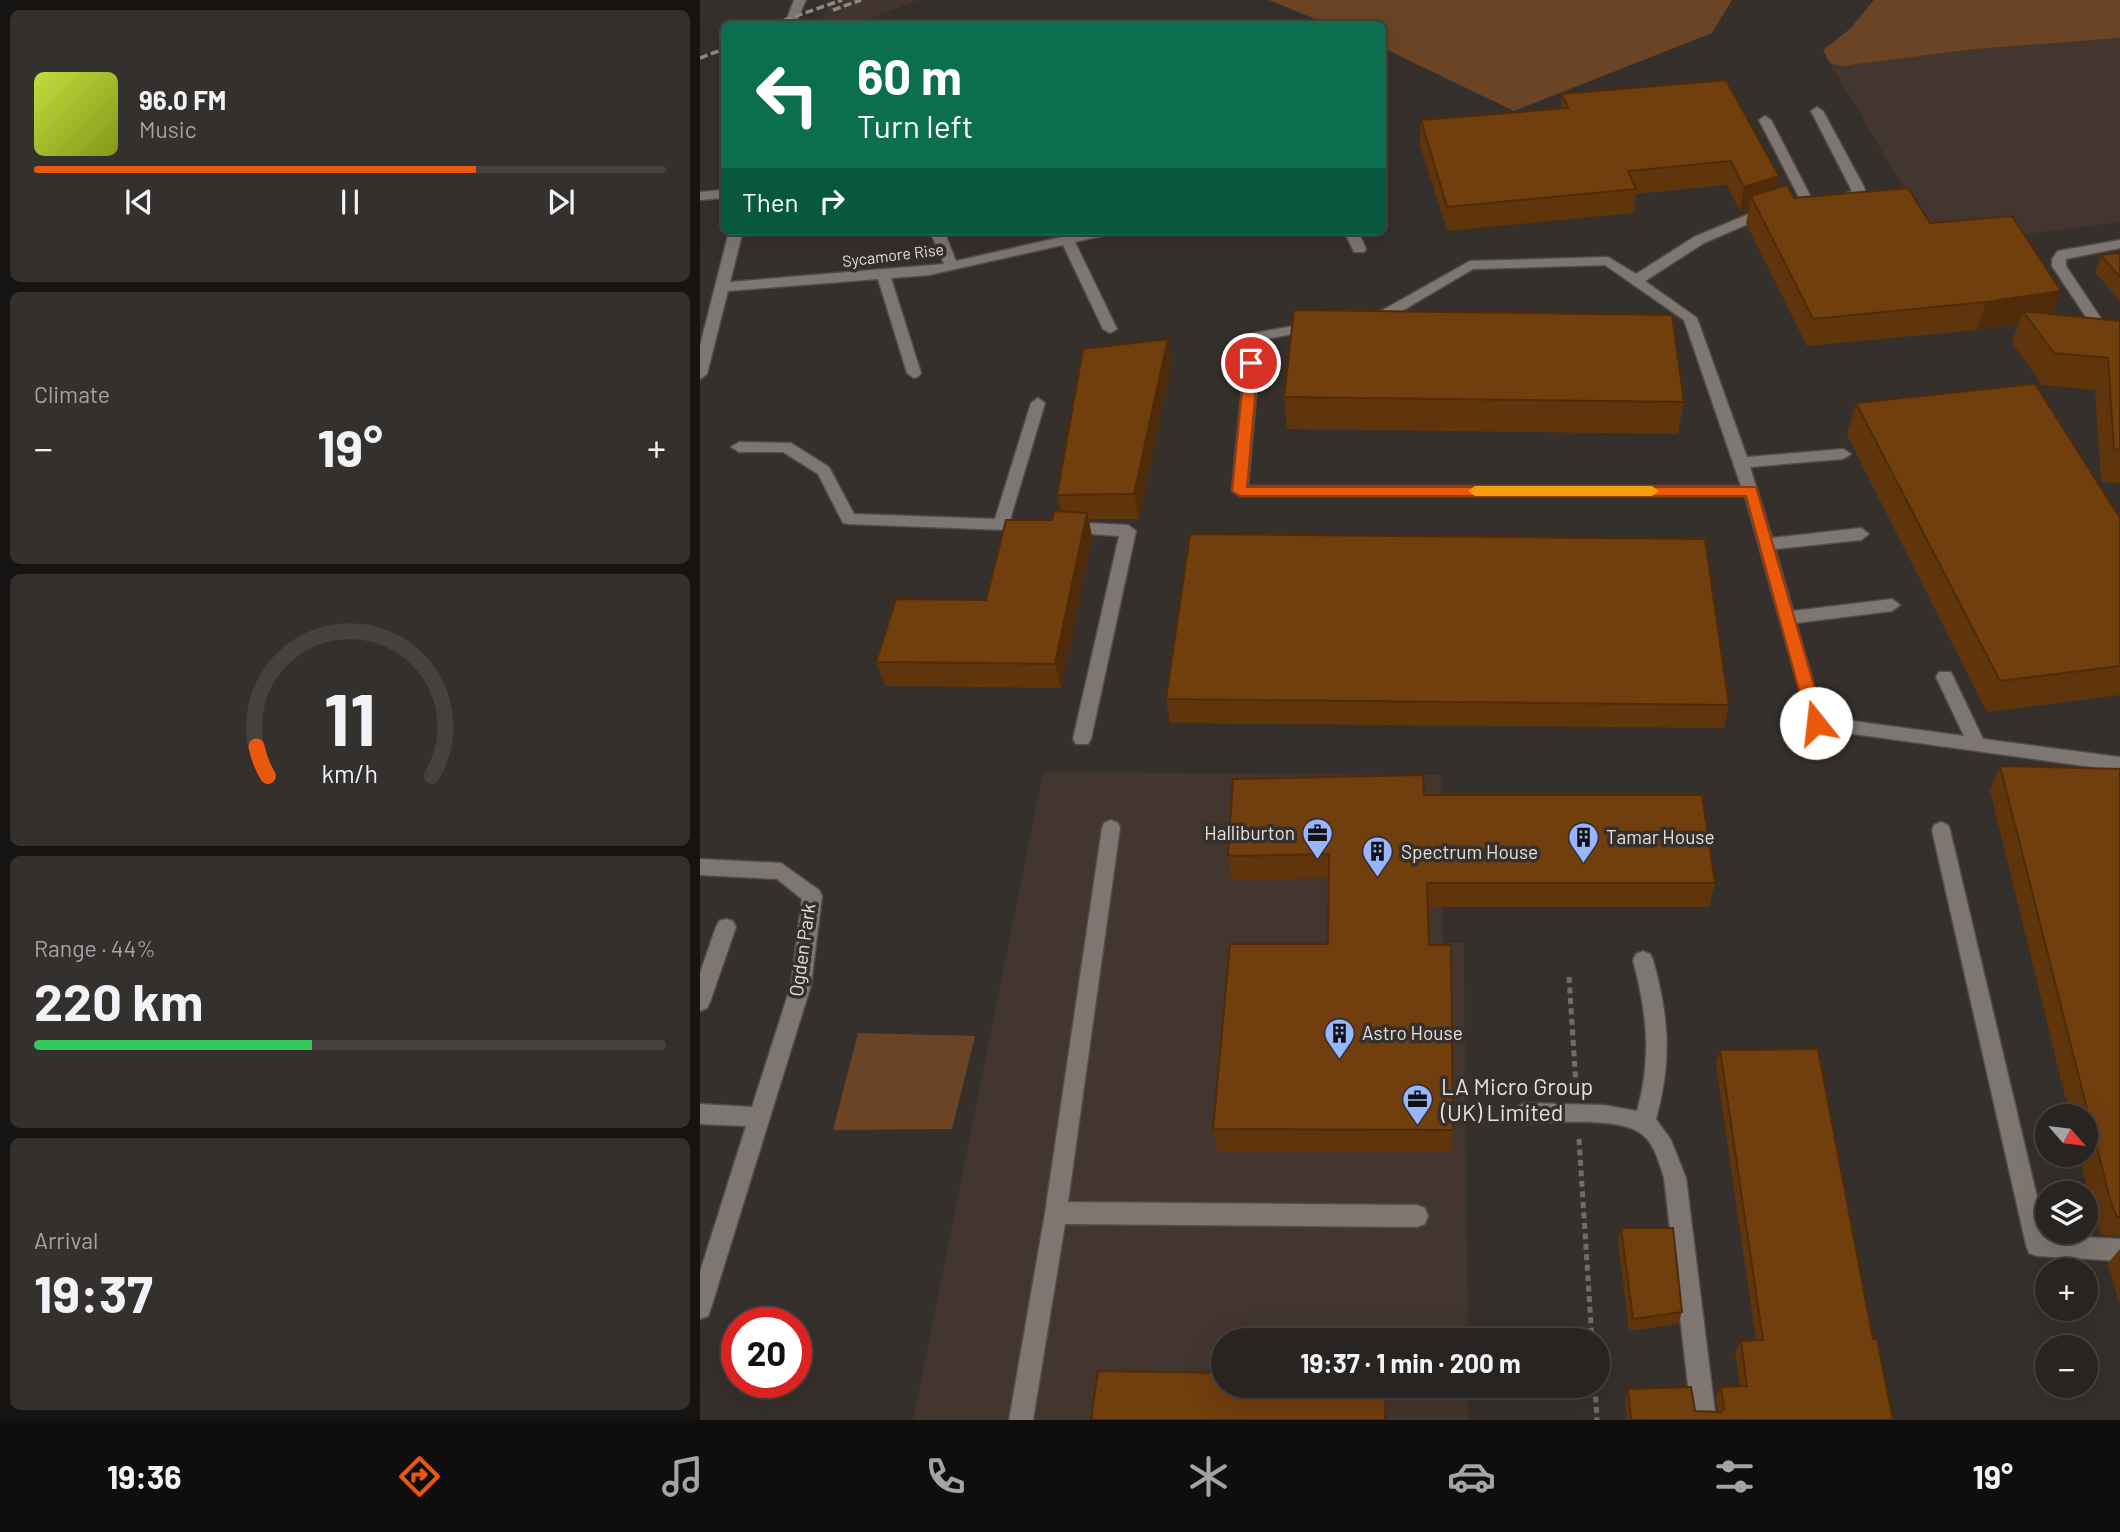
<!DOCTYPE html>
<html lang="en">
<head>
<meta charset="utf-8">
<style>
  :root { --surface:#282421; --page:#34302e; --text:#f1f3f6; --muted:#a5a4a5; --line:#44413f; --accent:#ea580c }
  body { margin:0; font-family:Barlow,sans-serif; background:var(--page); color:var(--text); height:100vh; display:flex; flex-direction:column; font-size:26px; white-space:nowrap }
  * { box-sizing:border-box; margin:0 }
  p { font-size:23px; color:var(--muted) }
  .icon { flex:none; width:38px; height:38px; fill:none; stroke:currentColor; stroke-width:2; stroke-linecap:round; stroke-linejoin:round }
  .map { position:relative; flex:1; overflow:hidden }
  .panel { display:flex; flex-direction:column; gap:10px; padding:10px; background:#161412; width:700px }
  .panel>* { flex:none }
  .hud { position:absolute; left:21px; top:21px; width:665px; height:214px; border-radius:10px; box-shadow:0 7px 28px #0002,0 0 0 2px var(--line); background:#0b6e4f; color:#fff; overflow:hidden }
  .needle { width:46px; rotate:118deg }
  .controls { position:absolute; left:1335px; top:1104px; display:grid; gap:14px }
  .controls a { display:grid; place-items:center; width:63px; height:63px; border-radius:50%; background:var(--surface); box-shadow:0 7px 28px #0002,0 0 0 2px var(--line); font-size:35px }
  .speed { position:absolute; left:21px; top:1307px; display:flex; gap:14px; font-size:35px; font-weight:700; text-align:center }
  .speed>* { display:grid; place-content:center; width:91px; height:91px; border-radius:50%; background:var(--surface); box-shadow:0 7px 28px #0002,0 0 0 2px var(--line); line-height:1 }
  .speed .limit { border:10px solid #d22; background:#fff; color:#111 }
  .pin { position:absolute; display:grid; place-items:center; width:60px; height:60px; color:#fff; margin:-30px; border:4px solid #fff; border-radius:50%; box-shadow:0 2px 7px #0007 }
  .me { position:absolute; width:77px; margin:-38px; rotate:344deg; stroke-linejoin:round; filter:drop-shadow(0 0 5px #0008) }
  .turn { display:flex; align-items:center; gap:24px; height:147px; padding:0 21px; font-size:32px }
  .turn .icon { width:91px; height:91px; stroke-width:2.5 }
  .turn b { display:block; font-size:49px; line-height:60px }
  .then { display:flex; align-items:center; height:66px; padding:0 21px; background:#0003; gap:14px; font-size:26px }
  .big { font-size:52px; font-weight:700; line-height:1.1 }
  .panel .card { flex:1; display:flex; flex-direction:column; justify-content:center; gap:10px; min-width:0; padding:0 24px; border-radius:10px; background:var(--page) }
  .panel .dial { align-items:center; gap:0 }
  .dial svg { height:182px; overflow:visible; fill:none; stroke:var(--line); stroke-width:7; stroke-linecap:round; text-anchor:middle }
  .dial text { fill:var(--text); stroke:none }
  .song { display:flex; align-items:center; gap:21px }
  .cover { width:84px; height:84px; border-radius:10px; background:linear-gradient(135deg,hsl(70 70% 55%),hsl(70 70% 35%)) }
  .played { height:7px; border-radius:4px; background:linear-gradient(90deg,var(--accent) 70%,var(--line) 70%) }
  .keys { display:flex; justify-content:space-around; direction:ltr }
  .heat { display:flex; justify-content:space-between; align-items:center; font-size:38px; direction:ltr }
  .charge { height:10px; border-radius:5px; background:linear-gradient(90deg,#34c759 44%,var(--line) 0) }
  .trip { position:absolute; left:511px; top:1328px; width:399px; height:70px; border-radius:35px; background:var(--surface); box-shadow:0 7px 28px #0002,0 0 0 2px var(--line); font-weight:700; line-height:70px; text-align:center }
  .tabs { display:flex; height:112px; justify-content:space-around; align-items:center; background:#100e0d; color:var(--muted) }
  .tabs .icon { width:49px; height:49px }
  .tabs .active { color:var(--accent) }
  .tabs b { font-size:32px; color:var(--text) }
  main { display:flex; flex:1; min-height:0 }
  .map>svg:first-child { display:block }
  .built { fill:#42362e }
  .green { fill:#6a4425 }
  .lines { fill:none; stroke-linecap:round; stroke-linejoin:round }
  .minor-casing { stroke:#514c49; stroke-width:3 }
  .path { stroke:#726c69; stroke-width:5; stroke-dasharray:6 4.5; stroke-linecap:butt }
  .minor { fill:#7d7671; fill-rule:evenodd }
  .rail { stroke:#8f8a87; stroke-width:3.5; stroke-dasharray:8 3.5; stroke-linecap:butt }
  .wall { fill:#61350c }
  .shaded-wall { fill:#4f2b0a }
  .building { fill:#713e0e; stroke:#4f2b0a; stroke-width:2 }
  .route { fill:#ea580c; stroke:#983908; stroke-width:2 }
  .slow { fill:#f59e0b }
  .labels { text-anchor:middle; stroke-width:7; stroke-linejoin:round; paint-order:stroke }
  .far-street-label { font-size:16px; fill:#e5e1de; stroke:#36302c }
  .poi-label { font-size:19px; fill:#e5e1de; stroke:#36302c; text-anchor:start }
  .street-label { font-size:19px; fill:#e5e1de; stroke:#36302c }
  .near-poi-label { font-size:23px; fill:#e5e1de; stroke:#36302c; text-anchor:start }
</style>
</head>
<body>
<main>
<section class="panel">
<div class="card">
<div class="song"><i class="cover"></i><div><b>96.0 FM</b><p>Music</p></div></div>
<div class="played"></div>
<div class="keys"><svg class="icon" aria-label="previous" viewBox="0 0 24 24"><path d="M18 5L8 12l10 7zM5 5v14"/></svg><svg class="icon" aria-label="pause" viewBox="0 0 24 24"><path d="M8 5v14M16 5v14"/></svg><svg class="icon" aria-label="next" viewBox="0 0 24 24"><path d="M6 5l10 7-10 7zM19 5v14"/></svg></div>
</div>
<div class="card"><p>Climate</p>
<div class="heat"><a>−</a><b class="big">19°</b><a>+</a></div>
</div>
<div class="card dial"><svg viewBox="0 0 100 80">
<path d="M14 69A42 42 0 1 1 86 69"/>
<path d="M14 69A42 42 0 0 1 9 56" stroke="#ea580c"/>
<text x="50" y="56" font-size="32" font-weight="700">11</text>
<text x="50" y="72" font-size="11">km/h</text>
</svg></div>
<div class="card"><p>Range · 44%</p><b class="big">220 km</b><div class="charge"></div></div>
<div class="card"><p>Arrival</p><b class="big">19:37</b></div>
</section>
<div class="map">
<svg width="1420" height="1420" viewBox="0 0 1420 1420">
  <rect width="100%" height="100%" fill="#36302c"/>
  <!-- built -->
  <g class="built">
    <path d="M133,0H218L156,24H118Z"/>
    <path d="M1420,38V222L1238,246L1130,63L1142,66L1275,49Z"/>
    <path d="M343,772L742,775L743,943H764L768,1340H523V1386H768L769,1420H213Z"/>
  </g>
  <!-- green -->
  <g class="green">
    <path d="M569,0H1032L1012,33L814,111L683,48L682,24H627Z"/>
    <path d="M1174,0H1420V38L1275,49L1142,66L1130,63L1123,50L1150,29Z"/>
    <path d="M158,1033L275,1036L252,1129L133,1130Z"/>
  </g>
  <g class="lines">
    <defs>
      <g id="minor">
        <path d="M94,0H106L95,24H85Z"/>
        <path d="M1117,107L1123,111L1164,187L1165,191L1159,200L1137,204L1131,200L1152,191L1111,111Z"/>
        <path d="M1065,116L1071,120L1114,203L1113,206H1103L1102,203L1059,120Z"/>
        <path d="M24,190V198L0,200V192Z"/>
        <path d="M1068,206L1073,207V213L1004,243L945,281L997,318L1047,457L1143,449L1151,454L1143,459L1050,467L1072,538L1161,528L1169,534L1161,540L1075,549L1093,611L1192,599L1200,605L1192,611L1096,623L1123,717L1264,736L1236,677L1239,672H1251L1283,739L1420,757V771L1110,728L1045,496H540L532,491L547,337L554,333L616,322L623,326L621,329L561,340L548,486H1041L984,320L905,265L773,269L690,318L667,322L660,318L662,315L681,311L770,261L908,257L936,274L994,237Z"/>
        <path d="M29,231H43L30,282L244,264L230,231H244L256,261L388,231H413L411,234L375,242L417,329L410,333L403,329L363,245L229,275L191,278L221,373L219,376L214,378L207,373L178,279L28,291L7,374L0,379V346Z"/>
        <path d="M644,231H658L666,249L664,252H654Z"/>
        <path d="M1420,240V248L1366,259V266L1402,320L1420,323V331L1392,326L1352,266V259L1358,251Z"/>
        <path d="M338,398L345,403L310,520L335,522L337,526L335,530L329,531L149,524L143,523L118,474L83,452H39L31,447L39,442L91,443L129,467L154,514L295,519L331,403Z"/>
        <path d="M367,522L428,525L436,531L391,739L388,744H376L373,739L419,536L361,532L359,528L361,524Z"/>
        <path d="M411,820L418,823L420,828L368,1202L717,1205L725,1208L728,1216L725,1224L717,1227L365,1224L333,1420H309L345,1213L402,828L404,823Z"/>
        <path d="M1241,822L1248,825L1250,830L1346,1235L1420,1239V1261L1337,1256L1329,1253L1326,1245L1232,830L1234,825Z"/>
        <path d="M0,859L81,863L119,890L122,896L111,985L11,1308L8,1316L0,1319V1272L46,1126L0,1124V1104L52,1107L91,985L102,899L77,879L0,875Z"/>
        <path d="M26,919L33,921L36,927L10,1002L7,1008L0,1011V973L16,927L19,921Z"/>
        <path d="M943,951L950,954L953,960C969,1018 972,1060 956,1119L971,1140L986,1178L1016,1420H992L964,1178C959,1163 955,1145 943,1135C921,1116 853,1123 825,1123L818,1120L814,1113L818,1106L825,1103L903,1105L937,1111C952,1058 947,1012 933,960L936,954Z"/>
      </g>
    </defs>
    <!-- minor casing -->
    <use href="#minor" class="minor-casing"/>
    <!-- path -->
    <g class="path">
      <path d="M869,977L876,1085"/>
      <path d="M879,1139L892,1340"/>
      <path d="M895,1386L897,1420"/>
    </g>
    <!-- minor -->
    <use href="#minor" class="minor"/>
    <!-- rail -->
    <g class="rail">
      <path d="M133,10L161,0"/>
      <path d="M73,24L142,0"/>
      <path d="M0,58L24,49"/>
    </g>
  </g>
  <!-- wall -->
  <g class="wall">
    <path d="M862,94L1079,176L1077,188L1094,198L1230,223L1353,314L1420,321V484L1401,481L1395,390L1342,385L1312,342L1319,323L1277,330L1107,346L1046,223L1049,208L1040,211L1027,185L936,194L933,213L747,231L720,144L721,120L861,108Z"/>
    <path d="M1420,253V301L1395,272L1401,255Z"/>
    <path d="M468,339L471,364L439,519H389L392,537L361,688L185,686L176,662L286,600L361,512L357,495Z"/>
    <path d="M584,397L984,402L978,434L587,429Z"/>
    <path d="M1156,403L1420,518V695L1287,712L1147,435Z"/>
    <path d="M466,699L1029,705L1024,728L470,723Z"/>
    <path d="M1300,766L1420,769V1236L1401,1235L1396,1222L1379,1155H1386V1116H1370L1290,790Z"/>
    <path d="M724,795L1015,883L1009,907H728L729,945L753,1130L752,1152L518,1151L513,1129L628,944L629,878L532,880L528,856Z"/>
    <path d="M1020,1050L1173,1339L1193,1420H927L925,1400L928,1389L995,1411L1018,1412L1016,1398L1021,1387L1040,1386L1035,1352L1041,1341L1056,1340L1016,1065Z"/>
    <path d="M921,1228L982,1312L978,1324L929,1331L918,1240Z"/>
    <path d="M1420,1249V1307L1408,1263Z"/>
  </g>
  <!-- shaded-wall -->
  <g class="shaded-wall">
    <path d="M1079,176L1075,200L1051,196L1049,208L1040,211L1044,187Z"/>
    <path d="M1361,291L1351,318L1323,311L1319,323L1277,330L1286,302Z"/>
    <path d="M468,339L471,364L439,519L434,494Z"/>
    <path d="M387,513L392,537L361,688L355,664Z"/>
  </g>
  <!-- building -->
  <g class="building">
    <path d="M1026,80L1079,176L1044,187L1031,161L928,171L936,189L747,207L721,120L868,108L862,94Z"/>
    <path d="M1087,185L1094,198L1208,188L1230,223L1312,216L1361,291L1286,302L1113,319L1051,196Z"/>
    <path d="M1420,253V277L1401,255Z"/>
    <path d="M594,310L972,315L984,402L584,397Z"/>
    <path d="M1323,311L1420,321V450L1414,449L1408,358L1354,353Z"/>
    <path d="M468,339L434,494L357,495L383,349Z"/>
    <path d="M1335,384L1420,518V666L1300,681L1156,403Z"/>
    <path d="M354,511L387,513L355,664L176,662L196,599L286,600L306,520H352Z"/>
    <path d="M490,534L1005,539L1029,705L466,699Z"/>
    <path d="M1300,766L1420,769V1217H1417L1411,1203Z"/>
    <path d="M723,775L724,795H1002L1015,883H727L729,945H751L753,1130L513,1129L530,944H628L629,854L528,856L533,779Z"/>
    <path d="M1118,1049L1173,1339H1177L1193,1420H931L928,1389L991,1387L995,1411L1021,1412L1024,1409L1021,1387L1047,1386L1041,1341L1063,1340L1020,1050Z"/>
    <path d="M921,1228H973L982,1312L933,1319Z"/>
    <path d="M398,1371L523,1373V1386H686L685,1420H391Z"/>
  </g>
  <!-- route -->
  <path class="route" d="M551,359L558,363L547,487H1056L1125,723L1122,727L1116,729L1108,723L1046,496H540L532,491L545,363Z"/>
  <!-- slow -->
  <path class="slow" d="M775,486H952L959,491L952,496H775L768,491Z"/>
  <!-- icons -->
  <defs>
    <symbol id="office-pin" viewBox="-11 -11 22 30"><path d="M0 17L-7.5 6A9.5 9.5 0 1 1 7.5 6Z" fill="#98b5fd" stroke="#36302c"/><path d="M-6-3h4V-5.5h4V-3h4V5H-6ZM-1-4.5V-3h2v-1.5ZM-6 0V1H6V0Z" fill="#111"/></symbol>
    <symbol id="building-pin" viewBox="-11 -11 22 30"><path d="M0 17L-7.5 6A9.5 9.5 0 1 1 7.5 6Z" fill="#98b5fd" stroke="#36302c"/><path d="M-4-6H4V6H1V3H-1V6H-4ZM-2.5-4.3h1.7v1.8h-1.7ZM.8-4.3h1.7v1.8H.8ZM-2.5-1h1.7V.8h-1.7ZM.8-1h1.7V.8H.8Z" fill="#111"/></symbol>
  </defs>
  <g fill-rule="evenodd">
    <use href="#office-pin" x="600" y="816" width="35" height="47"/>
    <use href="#building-pin" x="866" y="820" width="35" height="47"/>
    <use href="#building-pin" x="660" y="834" width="35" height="47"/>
    <use href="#building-pin" x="622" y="1016" width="35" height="47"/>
    <use href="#office-pin" x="700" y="1082" width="35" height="47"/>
  </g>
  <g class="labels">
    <!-- far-street labels -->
    <g class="far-street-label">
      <text transform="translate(193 255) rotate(-7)" y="6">Sycamore Rise</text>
    </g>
    <!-- poi labels -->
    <g class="poi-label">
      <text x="595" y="840" text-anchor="end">Halliburton</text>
      <text x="906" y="844">Tamar House</text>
      <text x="701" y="859">Spectrum House</text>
      <text x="662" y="1040">Astro House</text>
    </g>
    <!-- street labels -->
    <g class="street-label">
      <text transform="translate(102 950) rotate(-82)" y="7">Ogden Park</text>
    </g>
    <!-- near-poi labels -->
    <g class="near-poi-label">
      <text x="741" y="1095">LA Micro Group<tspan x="741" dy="26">(UK) Limited</tspan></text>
    </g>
  </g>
</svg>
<div class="controls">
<a><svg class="needle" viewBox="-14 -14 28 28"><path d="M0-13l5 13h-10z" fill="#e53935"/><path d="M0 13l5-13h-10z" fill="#a5a4a5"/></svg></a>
<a><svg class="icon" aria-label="layers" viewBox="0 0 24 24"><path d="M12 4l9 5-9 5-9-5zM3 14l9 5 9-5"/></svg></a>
<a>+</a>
<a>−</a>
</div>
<div class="speed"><div class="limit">20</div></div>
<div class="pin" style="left:551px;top:363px;background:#d93025"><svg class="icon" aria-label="arrive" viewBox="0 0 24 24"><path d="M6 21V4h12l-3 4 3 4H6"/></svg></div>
<svg class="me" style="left:1116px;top:723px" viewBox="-20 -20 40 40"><circle r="19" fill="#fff"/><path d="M0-13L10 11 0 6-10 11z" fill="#ea580c"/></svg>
<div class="trip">19:37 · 1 min · 200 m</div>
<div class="hud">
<div class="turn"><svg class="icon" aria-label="left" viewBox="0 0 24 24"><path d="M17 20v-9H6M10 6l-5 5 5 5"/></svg><div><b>60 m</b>Turn left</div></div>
<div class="then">Then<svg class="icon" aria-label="right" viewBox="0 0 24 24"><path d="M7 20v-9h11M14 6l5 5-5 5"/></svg></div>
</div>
</div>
</main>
<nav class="tabs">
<b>19:36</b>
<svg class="icon active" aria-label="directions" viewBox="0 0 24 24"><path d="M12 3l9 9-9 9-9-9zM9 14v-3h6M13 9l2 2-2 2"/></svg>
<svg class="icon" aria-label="music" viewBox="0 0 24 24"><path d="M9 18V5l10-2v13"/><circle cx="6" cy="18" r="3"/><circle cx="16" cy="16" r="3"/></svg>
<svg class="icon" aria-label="phone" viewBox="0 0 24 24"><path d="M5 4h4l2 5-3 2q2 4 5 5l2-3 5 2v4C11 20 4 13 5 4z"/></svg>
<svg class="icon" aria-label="climate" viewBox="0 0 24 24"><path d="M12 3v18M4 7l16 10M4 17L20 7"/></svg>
<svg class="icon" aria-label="car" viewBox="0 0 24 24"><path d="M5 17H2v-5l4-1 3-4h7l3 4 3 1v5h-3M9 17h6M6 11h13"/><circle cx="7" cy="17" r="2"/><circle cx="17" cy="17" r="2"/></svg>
<svg class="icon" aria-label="filters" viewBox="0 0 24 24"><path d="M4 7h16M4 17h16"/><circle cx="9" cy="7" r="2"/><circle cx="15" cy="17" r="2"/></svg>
<b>19°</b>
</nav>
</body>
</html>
